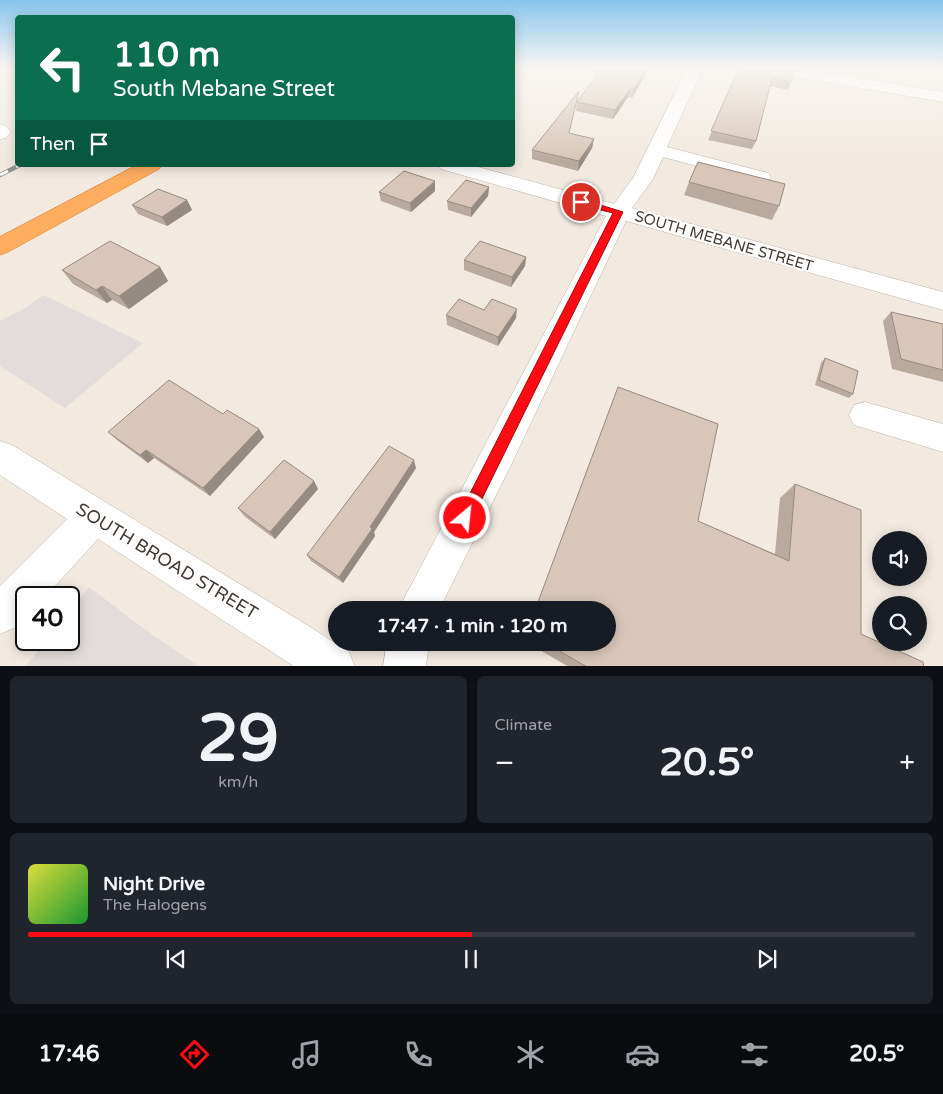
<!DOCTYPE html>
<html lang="en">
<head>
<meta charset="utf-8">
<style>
  :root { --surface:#171b24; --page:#20242c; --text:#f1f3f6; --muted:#9ea1a6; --line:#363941; --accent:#ff0b13 }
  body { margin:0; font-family:"Varela Round",sans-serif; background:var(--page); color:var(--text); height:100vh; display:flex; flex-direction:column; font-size:19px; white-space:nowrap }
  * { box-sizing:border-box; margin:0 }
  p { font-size:16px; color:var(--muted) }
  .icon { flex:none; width:28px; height:28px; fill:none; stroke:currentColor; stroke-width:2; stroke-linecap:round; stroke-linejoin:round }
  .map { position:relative; height:666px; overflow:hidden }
  .sheet { display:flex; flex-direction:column; gap:10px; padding:10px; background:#0d0f14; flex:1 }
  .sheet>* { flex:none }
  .banner { position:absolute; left:15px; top:15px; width:500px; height:152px; border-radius:5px; box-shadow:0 2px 12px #0003; background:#0b6e4f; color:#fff; overflow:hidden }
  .tools { position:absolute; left:872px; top:531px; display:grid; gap:10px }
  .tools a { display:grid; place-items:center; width:55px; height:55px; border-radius:50%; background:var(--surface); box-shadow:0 2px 12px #0003; font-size:25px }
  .speed { position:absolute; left:15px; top:586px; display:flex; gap:10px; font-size:25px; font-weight:700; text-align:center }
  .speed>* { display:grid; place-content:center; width:65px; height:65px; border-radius:50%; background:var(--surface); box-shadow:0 2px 12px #0003; line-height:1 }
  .speed .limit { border:2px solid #111; border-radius:8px; background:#fff; color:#111 }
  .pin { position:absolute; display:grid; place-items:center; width:42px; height:42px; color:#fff; margin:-21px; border:2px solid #fff; border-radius:50%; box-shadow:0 1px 5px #0007 }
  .me { position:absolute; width:55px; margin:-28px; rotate:28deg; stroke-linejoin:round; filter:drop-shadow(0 0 4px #0008) }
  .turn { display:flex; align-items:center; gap:18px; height:105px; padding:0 15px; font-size:22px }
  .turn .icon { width:65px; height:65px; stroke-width:2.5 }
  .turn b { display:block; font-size:35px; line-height:42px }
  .then { display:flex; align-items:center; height:48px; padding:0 15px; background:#0003; gap:10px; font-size:19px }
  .big { font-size:38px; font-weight:700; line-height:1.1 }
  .sheet .card { flex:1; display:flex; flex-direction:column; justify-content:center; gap:8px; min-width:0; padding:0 18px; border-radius:8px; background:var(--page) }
  .sheet .dial { align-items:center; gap:0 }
  .dial b { font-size:65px; line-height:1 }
  .song { display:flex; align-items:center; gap:15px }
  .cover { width:60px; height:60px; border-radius:8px; background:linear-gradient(135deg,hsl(60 70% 55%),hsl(130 70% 35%)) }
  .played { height:5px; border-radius:2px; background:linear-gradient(90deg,var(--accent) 50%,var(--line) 50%) }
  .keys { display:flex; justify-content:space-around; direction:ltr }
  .heat { display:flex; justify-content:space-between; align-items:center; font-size:28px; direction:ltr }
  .sheet .tiles { flex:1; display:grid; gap:10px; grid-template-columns:1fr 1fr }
  .card:last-child { grid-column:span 2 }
  .trip { position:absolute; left:328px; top:601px; width:288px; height:50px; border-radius:25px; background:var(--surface); box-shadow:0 2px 12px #0003; font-weight:700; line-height:50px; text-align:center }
  .tab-bar { display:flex; height:80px; justify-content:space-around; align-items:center; background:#090b0e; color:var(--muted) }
  .tab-bar .icon { width:35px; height:35px }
  .tab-bar .current { color:var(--accent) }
  .tab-bar b { font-size:22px; color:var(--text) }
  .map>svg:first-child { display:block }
  .parking { fill:#e2ddda }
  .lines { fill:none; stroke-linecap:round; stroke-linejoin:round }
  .minor-casing { stroke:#c0b3a6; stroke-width:1 }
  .highway-casing { stroke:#e67d27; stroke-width:1 }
  .minor { fill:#fff; fill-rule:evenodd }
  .highway { fill:#ffad5f; fill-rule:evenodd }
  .rail-casing { stroke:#929292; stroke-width:4.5 }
  .rail { stroke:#fff; stroke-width:3; stroke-dasharray:9; stroke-linecap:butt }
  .wall { fill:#b9aa9f }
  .shaded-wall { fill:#968b82 }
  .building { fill:#d7c6b9; stroke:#968b82 }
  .route { fill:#ff0b13; stroke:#a6070c }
  .labels { text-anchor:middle; stroke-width:4.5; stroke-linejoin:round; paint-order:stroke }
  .street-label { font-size:15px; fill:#433932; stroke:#fff }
  .near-street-label { font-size:18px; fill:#433932; stroke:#fff }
</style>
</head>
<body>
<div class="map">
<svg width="943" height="667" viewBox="0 0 943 667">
  <rect width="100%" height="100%" fill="#f2eae1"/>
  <!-- parking -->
  <g class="parking">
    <path d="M44,295L143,343L65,408L0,366V321L15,313L19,312Z"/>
    <path d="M89,587L143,628L198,666H26L47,640H69V613Z"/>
  </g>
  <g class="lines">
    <defs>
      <g id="minor">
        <path d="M687,68H703L667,147L768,173L771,177L768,181L761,183L663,157L653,179L632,208L943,292V310L626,221L511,465L439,610H398L606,216L441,169L438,165H471L614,204L633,178Z"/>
        <path d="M765,68H800L943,92V102L773,73L768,71Z"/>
        <path d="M0,125L6,126L11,132L6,138L0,139Z"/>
        <path d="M865,402L943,424V452L854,425L849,415L854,405Z"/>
        <path d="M0,441L12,445L307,625L349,652L355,667H295L98,539L44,598H26V616L14,628L0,634V586L67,519L0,475Z"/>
        <path d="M387,642H429L426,667H383Z"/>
      </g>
      <path id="highway" d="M137,165H162L159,169L8,252L0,255V237Z"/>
    </defs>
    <!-- minor casing -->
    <use href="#minor" class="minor-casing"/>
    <!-- highway casing -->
    <use href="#highway" class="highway-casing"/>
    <!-- minor -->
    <use href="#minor" class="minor"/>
    <!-- highway -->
    <use href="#highway" class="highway"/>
    <defs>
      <path id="rail" d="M0,175L20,165"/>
    </defs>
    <!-- rail casing -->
    <use href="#rail" class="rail-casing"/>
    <!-- rail -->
    <use href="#rail" class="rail"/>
  </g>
  <!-- wall -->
  <g class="wall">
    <path d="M604,68H649L632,98L628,97L613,119L576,111L577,102Z"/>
    <path d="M739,68L791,82L788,90L770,86L756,141L752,149L708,140Z"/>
    <path d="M577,99L569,133L594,139L592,148L578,171L532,159V150Z"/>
    <path d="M435,181V191L411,212L381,201L379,192Z"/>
    <path d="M689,182L779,206L772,220L684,195Z"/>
    <path d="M489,187L488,196L471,217L448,210L447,201Z"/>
    <path d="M187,200L192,210L167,226L138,214L132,205Z"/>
    <path d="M526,257L525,266L511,287L464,270V260Z"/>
    <path d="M160,267L168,281L129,309L112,300L107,303L73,284L62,270Z"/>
    <path d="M891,312L943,324V382L892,369L883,321Z"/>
    <path d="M446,315L516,318L498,346L447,325Z"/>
    <path d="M825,358L853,394L849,398L815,385L821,363Z"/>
    <path d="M223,414L259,429L264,437L210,496L154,458L148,463L117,440L108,432Z"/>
    <path d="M416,468L374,532L375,536L343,583L311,561L307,555Z"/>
    <path d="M314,481L318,489L275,539L244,516L238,508Z"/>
    <path d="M795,484L861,634L924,667H569L526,642H606L698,521L775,554L780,498Z"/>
  </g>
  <!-- shaded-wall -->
  <g class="shaded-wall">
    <path d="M646,68H649L632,98L634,89Z"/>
    <path d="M630,89L628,97L613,119L615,110Z"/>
    <path d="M594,139L592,148L578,171L579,161Z"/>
    <path d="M435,181V191L411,212L410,203Z"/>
    <path d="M489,187L488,196L471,217V208Z"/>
    <path d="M187,200L192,210L167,226L162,217Z"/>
    <path d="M526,257L525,266L511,287L512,277Z"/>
    <path d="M160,267L168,281L129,309L119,296Z"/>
    <path d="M102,286L112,300L107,303L96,290Z"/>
    <path d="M517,309L516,318L498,346V337Z"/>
    <path d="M259,429L264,437L210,496L203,488Z"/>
    <path d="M146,450L154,458L148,463L140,455Z"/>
    <path d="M414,460L416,468L374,532L375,536L343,583L339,577L370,527Z"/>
    <path d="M314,481L318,489L275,539L270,532Z"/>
  </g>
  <!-- building -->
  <g class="building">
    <path d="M604,68H646L634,89H630L615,110L577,102L601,69H603Z"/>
    <path d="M739,68H784L795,70L791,82L772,78L756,141L711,131Z"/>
    <path d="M579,91L569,133L594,139L579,161L532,150Z"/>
    <path d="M698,162L785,184L779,206L689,182Z"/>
    <path d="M404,171L435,181L410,203L379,192Z"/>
    <path d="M466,180L489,187L471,208L447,201Z"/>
    <path d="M158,189L187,200L162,217L132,205Z"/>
    <path d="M110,241L160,267L119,296L102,286L96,290L62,270Z"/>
    <path d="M480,241L526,257L512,277L464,260Z"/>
    <path d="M459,299L484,310L492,299L517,309L498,337L446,315Z"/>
    <path d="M891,312L943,324V370L901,359Z"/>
    <path d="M825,358L858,371L853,394L819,380Z"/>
    <path d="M169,380L223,414L227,410L259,429L203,488L146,450L140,455L108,432Z"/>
    <path d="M618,387L718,424L698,521L789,561L795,484L861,510V634L923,662L924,667H587L544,642H606V610H535Z"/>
    <path d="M389,446L414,460L370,527L372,529L339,577L307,555Z"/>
    <path d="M284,460L314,481L270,532L238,508Z"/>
  </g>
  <!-- sky -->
  <linearGradient id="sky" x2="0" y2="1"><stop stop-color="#88c5ed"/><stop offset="0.42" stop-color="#f9f6f2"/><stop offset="1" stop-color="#f9f6f2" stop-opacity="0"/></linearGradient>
  <rect width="943" height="161" fill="url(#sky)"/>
  <!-- route -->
  <path class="route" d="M581,199L623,212L470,523L465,525L460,523L458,518L460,513L613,213L577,204L576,202Z"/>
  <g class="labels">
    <!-- street labels -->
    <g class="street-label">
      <text transform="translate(724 241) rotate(16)" y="5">SOUTH MEBANE STREET</text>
    </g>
    <!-- near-street labels -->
    <g class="near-street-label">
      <text transform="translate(167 561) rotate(31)" y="6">SOUTH BROAD STREET</text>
    </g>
  </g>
</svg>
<div class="tools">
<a><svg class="icon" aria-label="sound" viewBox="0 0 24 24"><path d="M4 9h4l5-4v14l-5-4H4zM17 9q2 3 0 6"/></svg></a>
<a><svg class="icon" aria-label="search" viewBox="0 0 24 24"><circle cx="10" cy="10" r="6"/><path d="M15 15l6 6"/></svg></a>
</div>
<div class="speed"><div class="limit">40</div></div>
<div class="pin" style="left:581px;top:202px;background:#d93025"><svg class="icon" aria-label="arrive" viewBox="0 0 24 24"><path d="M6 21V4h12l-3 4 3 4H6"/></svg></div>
<svg class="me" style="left:465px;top:518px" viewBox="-20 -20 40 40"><circle r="17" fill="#ff0b13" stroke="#fff" stroke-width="3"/><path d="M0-11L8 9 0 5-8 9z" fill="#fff"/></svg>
<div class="trip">17:47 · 1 min · 120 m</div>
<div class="banner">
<div class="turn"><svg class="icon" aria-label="left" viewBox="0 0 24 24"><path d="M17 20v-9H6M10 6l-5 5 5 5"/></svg><div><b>110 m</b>South Mebane Street</div></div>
<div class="then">Then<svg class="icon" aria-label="arrive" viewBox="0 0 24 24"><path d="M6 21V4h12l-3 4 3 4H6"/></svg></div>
</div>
</div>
<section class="sheet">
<div class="tiles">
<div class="card dial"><b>29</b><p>km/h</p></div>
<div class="card"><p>Climate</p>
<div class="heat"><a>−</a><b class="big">20.5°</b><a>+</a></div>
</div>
<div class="card">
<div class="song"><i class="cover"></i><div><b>Night Drive</b><p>The Halogens</p></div></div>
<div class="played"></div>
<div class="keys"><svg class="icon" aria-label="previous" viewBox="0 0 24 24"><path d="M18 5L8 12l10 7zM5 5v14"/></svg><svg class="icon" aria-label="pause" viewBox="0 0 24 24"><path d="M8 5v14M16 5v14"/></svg><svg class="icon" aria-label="next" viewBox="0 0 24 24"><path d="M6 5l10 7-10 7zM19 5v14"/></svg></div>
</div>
</div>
</section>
<nav class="tab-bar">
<b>17:46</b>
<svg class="icon current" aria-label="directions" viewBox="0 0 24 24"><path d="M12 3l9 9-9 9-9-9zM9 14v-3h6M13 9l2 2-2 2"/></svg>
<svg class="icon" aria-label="music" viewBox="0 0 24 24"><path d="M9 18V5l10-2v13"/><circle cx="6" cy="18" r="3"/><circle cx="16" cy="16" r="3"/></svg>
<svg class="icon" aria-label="phone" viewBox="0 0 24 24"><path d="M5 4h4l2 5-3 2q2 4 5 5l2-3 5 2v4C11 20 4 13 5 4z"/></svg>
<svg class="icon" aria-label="climate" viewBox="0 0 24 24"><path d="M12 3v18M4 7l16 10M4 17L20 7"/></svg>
<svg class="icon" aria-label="car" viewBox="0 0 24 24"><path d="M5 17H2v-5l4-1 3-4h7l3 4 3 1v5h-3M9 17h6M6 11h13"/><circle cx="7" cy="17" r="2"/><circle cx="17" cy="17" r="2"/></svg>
<svg class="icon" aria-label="filters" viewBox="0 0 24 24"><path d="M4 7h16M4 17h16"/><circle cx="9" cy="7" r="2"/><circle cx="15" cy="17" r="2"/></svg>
<b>20.5°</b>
</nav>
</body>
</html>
